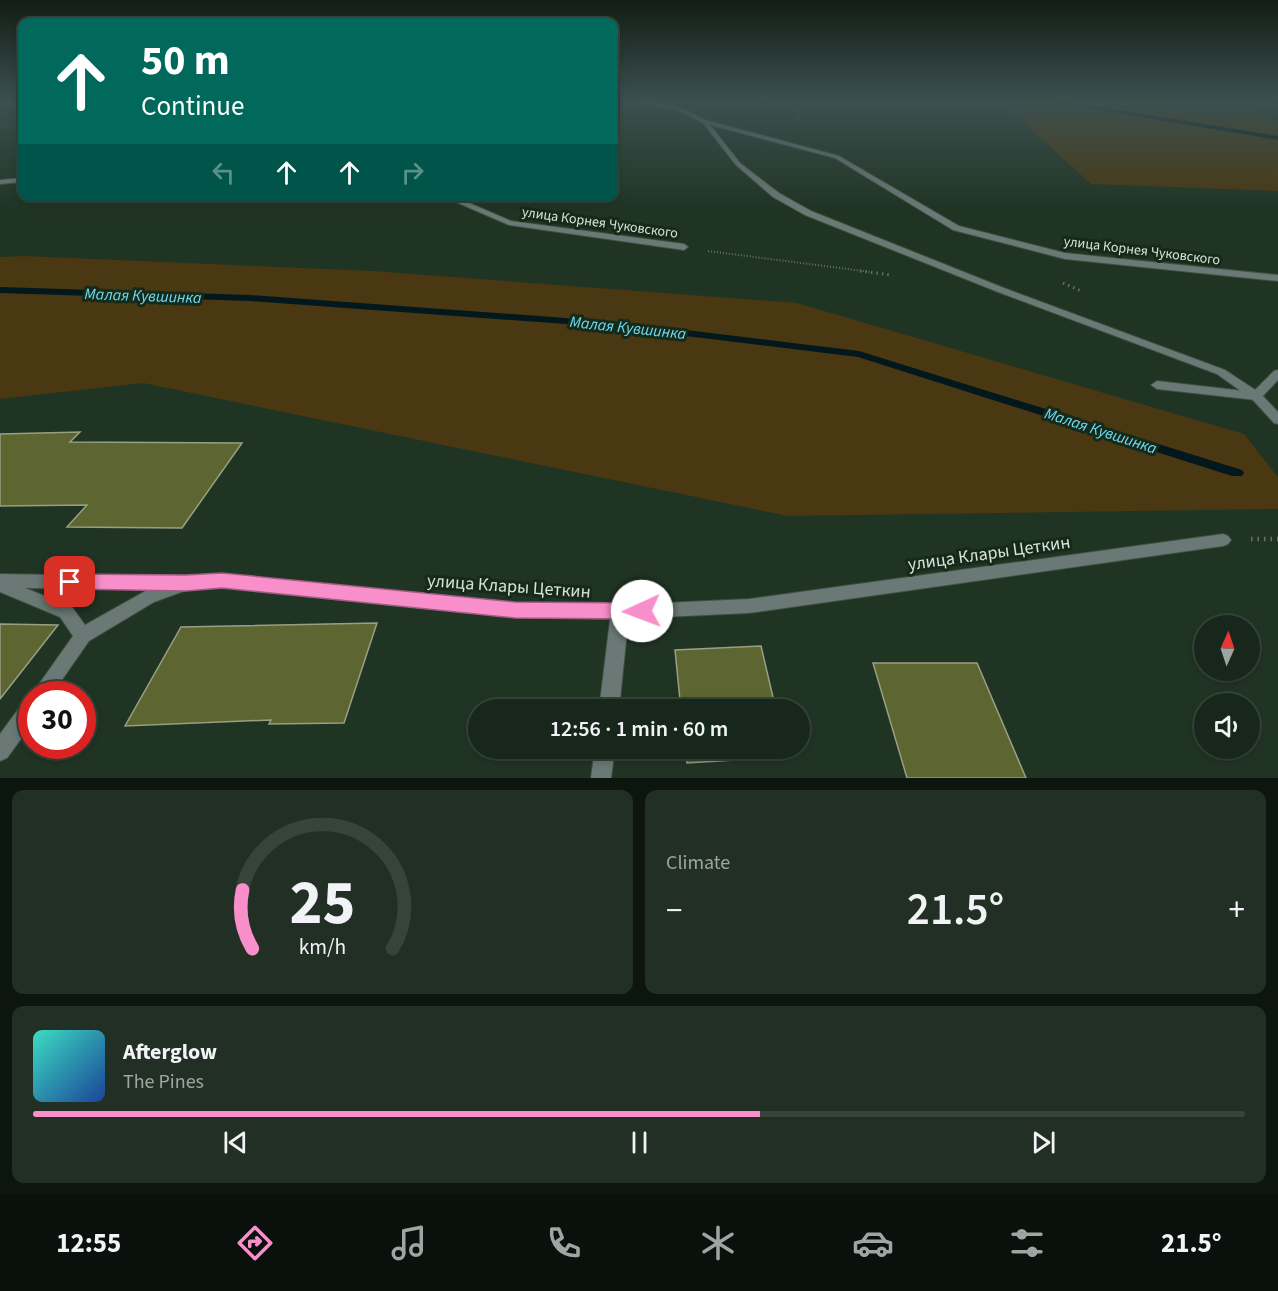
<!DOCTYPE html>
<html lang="en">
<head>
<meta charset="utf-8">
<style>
  :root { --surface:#18271b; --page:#212f24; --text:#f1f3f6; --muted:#9fa5a3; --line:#36443a; --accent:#f98fca }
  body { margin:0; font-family:"Source Sans 3",sans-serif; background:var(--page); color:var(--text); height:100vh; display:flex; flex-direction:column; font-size:22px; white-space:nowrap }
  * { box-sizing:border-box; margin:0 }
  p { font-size:20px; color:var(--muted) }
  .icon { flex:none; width:33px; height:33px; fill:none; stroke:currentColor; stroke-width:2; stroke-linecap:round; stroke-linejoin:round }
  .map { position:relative; height:778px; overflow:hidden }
  .side { display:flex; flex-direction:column; gap:12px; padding:12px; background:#0d150f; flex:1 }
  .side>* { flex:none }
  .top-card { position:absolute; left:18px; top:18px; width:600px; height:183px; border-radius:12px; box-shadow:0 3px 9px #0003,0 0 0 2px var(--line); background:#00695c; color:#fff; overflow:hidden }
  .needle { width:39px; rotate:3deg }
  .buttons { position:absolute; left:1194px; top:615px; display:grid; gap:12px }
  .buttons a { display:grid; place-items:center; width:66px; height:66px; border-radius:50%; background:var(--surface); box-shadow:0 3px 9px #0003,0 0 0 2px var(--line); font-size:30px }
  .speed { position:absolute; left:18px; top:681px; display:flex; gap:12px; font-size:30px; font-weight:700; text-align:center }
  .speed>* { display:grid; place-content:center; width:78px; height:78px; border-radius:50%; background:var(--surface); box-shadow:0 3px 9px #0003,0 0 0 2px var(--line); line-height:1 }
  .speed .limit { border:9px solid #d22; background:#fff; color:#111 }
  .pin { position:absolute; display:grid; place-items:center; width:51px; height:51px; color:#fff; margin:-26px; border-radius:12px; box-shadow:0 3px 9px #0006 }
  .me { position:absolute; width:66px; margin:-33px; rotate:268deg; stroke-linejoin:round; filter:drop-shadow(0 0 4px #0008) }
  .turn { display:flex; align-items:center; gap:21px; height:126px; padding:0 24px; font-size:27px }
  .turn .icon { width:78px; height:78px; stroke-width:2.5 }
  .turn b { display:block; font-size:42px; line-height:51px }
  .lanes { display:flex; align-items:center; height:57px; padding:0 24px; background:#0003; justify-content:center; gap:30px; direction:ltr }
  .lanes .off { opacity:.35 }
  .big { font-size:45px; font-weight:600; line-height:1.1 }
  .side .tile { flex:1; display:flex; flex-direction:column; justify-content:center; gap:9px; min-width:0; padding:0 21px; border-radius:12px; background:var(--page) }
  .side .dial { align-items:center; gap:0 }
  .dial svg { height:156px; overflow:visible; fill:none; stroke:var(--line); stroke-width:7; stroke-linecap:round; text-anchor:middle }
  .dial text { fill:var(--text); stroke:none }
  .song { display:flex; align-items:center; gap:18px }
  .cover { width:72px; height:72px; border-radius:9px; background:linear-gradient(135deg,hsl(170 70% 55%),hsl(220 70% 35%)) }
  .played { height:6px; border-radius:3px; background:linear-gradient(90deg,var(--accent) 60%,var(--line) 60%) }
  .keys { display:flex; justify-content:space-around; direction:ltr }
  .heat { display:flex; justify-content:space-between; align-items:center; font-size:33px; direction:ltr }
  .side .tiles { flex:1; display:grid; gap:12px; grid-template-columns:1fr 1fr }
  .tile:last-child { grid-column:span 2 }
  .trip { position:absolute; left:468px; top:699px; width:342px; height:60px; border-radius:30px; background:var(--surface); box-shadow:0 3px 9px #0003,0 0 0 2px var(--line); font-weight:600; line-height:60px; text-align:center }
  .dock { display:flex; height:96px; justify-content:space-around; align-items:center; background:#0a100b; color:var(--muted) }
  .dock .icon { width:42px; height:42px }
  .dock .current { color:var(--accent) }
  .dock b { font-size:27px; color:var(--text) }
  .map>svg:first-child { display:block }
  .built { fill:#213c27 }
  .green { fill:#493811 }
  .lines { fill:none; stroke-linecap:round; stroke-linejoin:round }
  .stream { fill:#02181d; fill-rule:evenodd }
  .building { fill:#5d6631; stroke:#999f83; stroke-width:1.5 }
  .service-casing { stroke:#3d5041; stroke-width:2 }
  .minor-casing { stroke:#3d5041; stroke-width:2 }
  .path-far2 { stroke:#627365; stroke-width:2; stroke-dasharray:1 2; stroke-linecap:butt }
  .path-far1 { stroke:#627365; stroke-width:3; stroke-dasharray:1.5 4; stroke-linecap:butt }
  .path { stroke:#627365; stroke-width:4.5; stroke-dasharray:1.5 5; stroke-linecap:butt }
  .service { fill:#6a7976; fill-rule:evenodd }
  .minor { fill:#6a7976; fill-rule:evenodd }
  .route { fill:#f98fca; stroke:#a25d83; stroke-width:1.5 }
  .labels { text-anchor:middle; stroke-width:6; stroke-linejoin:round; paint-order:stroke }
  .far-street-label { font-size:14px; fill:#d7e3d9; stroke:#162a1a }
  .water-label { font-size:16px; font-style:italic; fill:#6edcf6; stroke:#162a1a }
  .near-street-label { font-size:18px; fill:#d7e3d9; stroke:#162a1a }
</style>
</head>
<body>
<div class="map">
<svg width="1278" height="778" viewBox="0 0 1278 778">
  <rect width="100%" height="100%" fill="#203424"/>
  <!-- built -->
  <path class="built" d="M0,101H22V128L0,130Z"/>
  <!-- green -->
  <g class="green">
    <path d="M1000,101H1167L1170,106L1254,111L1278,122V191L1091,184Z"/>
    <path d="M24,256L373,271L797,303L1244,434L1278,477V509L788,516L143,383L0,399V257Z"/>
  </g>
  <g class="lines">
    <!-- stream -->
    <g class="stream">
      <path d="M1048,101H1062L1278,136V140Z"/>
      <path d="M0,287L250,295L620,322L859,351L1242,470L1244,473L1242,476H1232L858,357L620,328L250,301L0,293Z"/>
    </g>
  </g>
  <!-- building -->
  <g class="building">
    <path d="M80,432L70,442L242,443L182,528L67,527L87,505L0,506V434Z"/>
    <path d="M377,623L344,723L269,724L271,720L125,726L181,627Z"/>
    <path d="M0,624L58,625L0,699Z"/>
    <path d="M761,646L776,710H681L675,650Z"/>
    <path d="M873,663H977L1026,778H907Z"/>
    <path d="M686,748H785L786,757L687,763Z"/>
  </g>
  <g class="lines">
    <defs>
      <g id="service">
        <path d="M705,120L839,156L959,226L1065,253L1278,275V281L1065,259L953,230L835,158L703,123Z"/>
        <path d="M1278,370V380L1260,399L1256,400L1157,389L1151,385L1157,381L1253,392L1274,371Z"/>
        <path d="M620,605L626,607L629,612L619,710H599L611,612L614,607Z"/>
        <path d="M595,748H615L611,778H591Z"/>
      </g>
      <g id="minor">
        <path d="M630,101H644L682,108L707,121L740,163L779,193L811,211L1004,288L1225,370L1260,393L1278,412V424L1274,423L1252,399L1217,374L998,292L805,215L773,197L736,165L703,123L678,110Z"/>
        <path d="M22,178V182L0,184V180Z"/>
        <path d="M442,196H453L511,221L684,244L688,247L684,250L509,225Z"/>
        <path d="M1223,534L1228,536L1231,540L1228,544L1223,546L749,613L620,619L515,617L222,588L187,590L154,602L89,641L52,694H32L73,636L60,617L0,592V574L182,577L222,574L515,603L620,605L749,599ZM25,588L149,589L85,625L72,607Z"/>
        <path d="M32,698V724L7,758L0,761V734L25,700Z"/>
      </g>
    </defs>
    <!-- service casing -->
    <use href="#service" class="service-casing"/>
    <!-- minor casing -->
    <use href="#minor" class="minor-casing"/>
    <!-- path-far2 -->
    <g class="path-far2">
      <path d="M798,123L800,101"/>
      <path d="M708,251L871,272"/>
    </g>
    <!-- path-far1 -->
    <g class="path-far1">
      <path d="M860,271L891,275"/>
      <path d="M1063,283L1081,291"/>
    </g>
    <!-- path -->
    <path class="path" d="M1251,539H1278"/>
    <!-- service -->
    <use href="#service" class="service"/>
    <!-- minor -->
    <use href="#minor" class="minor"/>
  </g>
  <!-- sky -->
  <linearGradient id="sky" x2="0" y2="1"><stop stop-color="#121d14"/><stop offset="0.48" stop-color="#3c5050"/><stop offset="1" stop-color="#3c5050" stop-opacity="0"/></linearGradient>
  <rect width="1278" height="210" fill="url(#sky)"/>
  <!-- route -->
  <path class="route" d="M222,573L515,602L642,603L648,605L651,611L648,617L642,619L515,618L222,588L186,591L70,589L63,587L60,582L63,576L70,574L186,575Z"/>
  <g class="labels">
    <!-- far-street labels -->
    <g class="far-street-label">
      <text transform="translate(600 222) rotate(8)" y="5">улица Корнея Чуковского</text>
      <text transform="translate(1142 250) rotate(7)" y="5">улица Корнея Чуковского</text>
    </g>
    <!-- water labels -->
    <g class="water-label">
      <text transform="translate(143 295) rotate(2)" y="6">Малая Кувшинка</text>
      <text transform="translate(628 327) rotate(6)" y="6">Малая Кувшинка</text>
      <text transform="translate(1101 430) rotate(18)" y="6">Малая Кувшинка</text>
    </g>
    <!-- near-street labels -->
    <g class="near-street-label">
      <text transform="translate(989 553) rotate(-8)" y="6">улица Клары Цеткин</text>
      <text transform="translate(509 586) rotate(4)" y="6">улица Клары Цеткин</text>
    </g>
  </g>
</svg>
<div class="buttons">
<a><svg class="needle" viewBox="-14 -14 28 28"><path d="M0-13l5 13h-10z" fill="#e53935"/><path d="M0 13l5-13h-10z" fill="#9fa5a3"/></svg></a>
<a><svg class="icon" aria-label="sound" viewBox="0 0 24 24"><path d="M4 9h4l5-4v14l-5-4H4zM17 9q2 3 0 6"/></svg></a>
</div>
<div class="speed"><div class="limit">30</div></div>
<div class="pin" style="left:70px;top:582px;background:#d93025"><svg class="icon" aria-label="arrive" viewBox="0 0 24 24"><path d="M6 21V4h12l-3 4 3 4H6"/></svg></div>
<svg class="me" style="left:642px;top:611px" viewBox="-20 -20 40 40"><circle r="19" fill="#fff"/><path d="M0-13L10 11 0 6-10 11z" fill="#f98fca"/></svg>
<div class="trip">12:56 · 1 min · 60 m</div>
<div class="top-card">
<div class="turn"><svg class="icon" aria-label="ahead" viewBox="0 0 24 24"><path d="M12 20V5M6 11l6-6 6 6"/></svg><div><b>50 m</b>Continue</div></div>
<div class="lanes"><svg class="icon off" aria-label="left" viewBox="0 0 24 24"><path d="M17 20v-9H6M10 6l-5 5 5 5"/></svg><svg class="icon" aria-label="ahead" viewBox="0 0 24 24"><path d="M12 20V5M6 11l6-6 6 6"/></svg><svg class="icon" aria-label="ahead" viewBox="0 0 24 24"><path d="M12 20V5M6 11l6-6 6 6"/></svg><svg class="icon off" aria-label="right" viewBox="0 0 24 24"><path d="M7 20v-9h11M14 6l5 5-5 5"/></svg></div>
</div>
</div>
<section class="side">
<div class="tiles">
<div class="tile dial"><svg viewBox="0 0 100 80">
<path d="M14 69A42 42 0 1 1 86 69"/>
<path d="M14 69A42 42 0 0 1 9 39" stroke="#f98fca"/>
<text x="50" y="56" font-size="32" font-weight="700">25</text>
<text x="50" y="72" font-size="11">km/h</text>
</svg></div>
<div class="tile"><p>Climate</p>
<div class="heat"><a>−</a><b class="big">21.5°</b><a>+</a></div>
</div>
<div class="tile">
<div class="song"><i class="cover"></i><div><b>Afterglow</b><p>The Pines</p></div></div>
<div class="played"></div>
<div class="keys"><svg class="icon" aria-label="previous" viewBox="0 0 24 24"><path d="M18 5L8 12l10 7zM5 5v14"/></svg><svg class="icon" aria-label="pause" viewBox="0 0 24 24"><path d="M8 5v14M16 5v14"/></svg><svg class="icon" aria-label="next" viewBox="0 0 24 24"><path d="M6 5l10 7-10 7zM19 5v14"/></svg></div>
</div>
</div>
</section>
<nav class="dock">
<b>12:55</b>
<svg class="icon current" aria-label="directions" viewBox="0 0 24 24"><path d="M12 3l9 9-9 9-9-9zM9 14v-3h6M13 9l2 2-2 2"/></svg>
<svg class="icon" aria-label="music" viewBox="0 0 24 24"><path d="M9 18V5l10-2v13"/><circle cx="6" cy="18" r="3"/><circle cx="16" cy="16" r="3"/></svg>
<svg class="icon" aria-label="phone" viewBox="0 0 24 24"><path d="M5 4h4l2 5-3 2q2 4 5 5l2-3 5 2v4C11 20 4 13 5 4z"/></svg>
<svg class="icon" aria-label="climate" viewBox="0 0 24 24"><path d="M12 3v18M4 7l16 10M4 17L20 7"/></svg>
<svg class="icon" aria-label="car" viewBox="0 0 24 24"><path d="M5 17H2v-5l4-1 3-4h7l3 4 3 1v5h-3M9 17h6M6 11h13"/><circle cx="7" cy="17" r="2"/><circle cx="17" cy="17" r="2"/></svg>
<svg class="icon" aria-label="filters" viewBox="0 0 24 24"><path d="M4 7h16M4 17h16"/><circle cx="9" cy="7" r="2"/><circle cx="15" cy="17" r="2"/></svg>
<b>21.5°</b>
</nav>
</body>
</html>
